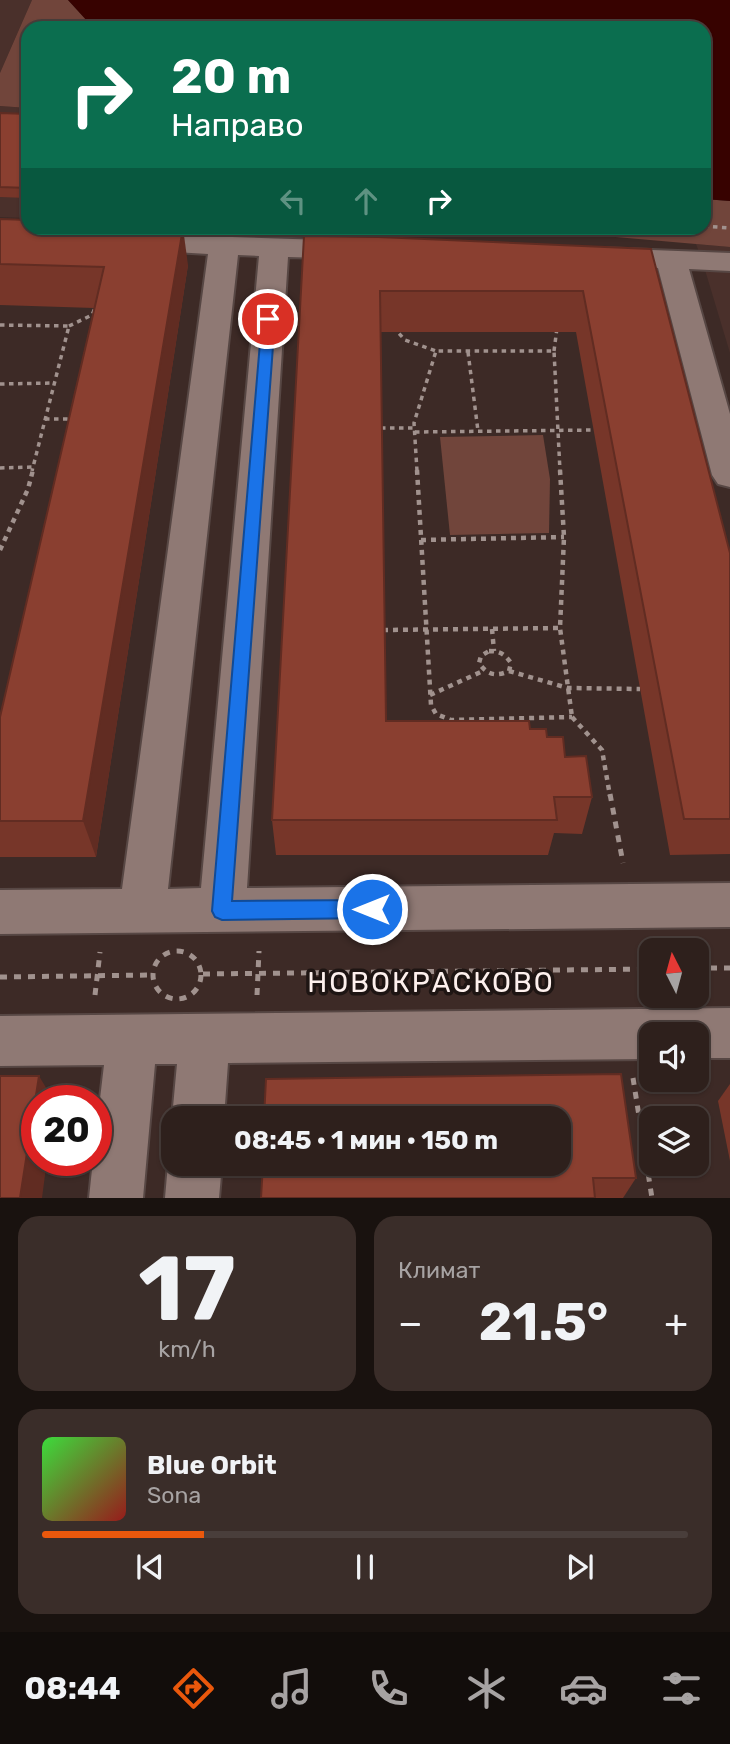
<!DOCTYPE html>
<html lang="ru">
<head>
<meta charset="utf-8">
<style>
  :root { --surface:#2e201c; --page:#3a2d29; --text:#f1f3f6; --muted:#a7a3a3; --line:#493e3b; --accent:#ea580c }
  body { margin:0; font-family:Rubik,sans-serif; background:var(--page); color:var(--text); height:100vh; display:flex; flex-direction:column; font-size:26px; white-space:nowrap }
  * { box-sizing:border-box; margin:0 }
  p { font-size:23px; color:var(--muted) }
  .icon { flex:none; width:38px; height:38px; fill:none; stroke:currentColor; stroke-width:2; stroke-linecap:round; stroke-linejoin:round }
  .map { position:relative; height:1198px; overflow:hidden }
  .drawer { display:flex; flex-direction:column; gap:18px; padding:18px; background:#19120f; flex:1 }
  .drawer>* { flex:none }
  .top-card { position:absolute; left:21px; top:21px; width:690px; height:214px; border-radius:21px; box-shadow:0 2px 5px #0004,0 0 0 2px var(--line); background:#0b6e4f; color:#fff; overflow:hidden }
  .needle { width:46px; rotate:354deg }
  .tools { position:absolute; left:639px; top:938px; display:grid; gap:14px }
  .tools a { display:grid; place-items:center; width:70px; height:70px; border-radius:14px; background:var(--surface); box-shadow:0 2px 5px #0004,0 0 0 2px var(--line); font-size:35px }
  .speed { position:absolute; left:21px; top:1085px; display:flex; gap:14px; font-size:35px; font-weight:700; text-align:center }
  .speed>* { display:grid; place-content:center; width:91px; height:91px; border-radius:50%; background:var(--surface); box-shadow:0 2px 5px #0004,0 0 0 2px var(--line); line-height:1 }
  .speed .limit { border:10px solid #d22; background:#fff; color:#111 }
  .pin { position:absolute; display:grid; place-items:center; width:60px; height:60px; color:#fff; margin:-30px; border:4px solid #fff; border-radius:50%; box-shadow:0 2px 7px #0007 }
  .me { position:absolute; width:77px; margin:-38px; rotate:270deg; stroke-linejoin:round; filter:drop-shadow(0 0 5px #0008) }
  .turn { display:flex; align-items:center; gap:24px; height:147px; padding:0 35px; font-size:32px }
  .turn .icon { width:91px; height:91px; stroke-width:2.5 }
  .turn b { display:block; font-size:49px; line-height:60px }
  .lanes { display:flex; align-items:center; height:66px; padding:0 35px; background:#0003; justify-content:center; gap:35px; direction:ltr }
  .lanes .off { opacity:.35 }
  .big { font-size:52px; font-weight:700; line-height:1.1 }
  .drawer .widget { flex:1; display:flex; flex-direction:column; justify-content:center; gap:10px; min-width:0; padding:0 24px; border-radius:21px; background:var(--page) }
  .drawer .dial { align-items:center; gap:0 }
  .dial b { font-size:91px; line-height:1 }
  .song { display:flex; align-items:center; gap:21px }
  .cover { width:84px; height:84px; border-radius:10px; background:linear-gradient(135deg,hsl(120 70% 55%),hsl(0 70% 35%)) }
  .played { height:7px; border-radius:4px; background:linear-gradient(90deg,var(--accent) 25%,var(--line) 25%) }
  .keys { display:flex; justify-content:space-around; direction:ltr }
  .heat { display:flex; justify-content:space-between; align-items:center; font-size:38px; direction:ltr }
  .drawer .tiles { flex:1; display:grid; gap:18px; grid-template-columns:1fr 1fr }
  .widget:last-child { grid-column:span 2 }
  .trip { position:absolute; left:161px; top:1106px; width:410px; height:70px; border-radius:21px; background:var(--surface); box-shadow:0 2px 5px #0004,0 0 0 2px var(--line); font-weight:700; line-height:70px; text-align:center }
  .dock { display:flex; height:112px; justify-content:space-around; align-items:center; background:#120d0b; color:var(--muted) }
  .dock .icon { width:49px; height:49px }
  .dock .selected { color:var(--accent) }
  .dock b { font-size:32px; color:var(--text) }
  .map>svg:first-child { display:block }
  .built { fill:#4a302b }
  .green { fill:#71453b }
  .water { fill:#370200 }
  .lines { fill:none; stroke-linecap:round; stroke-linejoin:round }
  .minor-casing { stroke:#574744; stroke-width:4 }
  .path-far2 { stroke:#a1928e; stroke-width:3.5; stroke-dasharray:4.5 4.5; stroke-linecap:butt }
  .path-far1 { stroke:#a1928e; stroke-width:4.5; stroke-dasharray:5 5; stroke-linecap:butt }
  .path { stroke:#a1928e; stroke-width:5; stroke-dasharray:7 7; stroke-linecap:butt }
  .minor { fill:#8f7974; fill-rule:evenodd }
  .wall { fill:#773629 }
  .shaded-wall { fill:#612c22 }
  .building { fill:#8a3f30; stroke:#612c22; stroke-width:2 }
  .route { fill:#1a73e8; stroke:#114b97; stroke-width:2 }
  .labels { text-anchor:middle; stroke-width:7; stroke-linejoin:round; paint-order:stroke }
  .near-quarter-label { font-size:28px; letter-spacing:2px; fill:#fdf0ed; stroke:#1e1513 }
</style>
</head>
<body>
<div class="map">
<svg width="730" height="1198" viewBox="0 0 730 1198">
  <rect width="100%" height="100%" fill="#3d2a26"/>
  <!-- built -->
  <g class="built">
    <path d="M0,0H32L0,73Z"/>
    <path d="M0,106L28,108V218L0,217Z"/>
    <path d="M696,244L730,247V353L702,260Z"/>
  </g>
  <!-- green -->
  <g class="green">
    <path d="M32,0H68L89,23L132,28H28V108L0,106V73Z"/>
    <path d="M704,199L730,201V247L547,231L551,228H704Z"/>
    <path d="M543,435L550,479L549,533L450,535L440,437Z"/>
  </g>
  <!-- water -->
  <path class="water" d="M68,0H730V201L704,199V28H132L89,23Z"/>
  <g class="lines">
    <defs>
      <g id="minor">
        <path d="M135,234L355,241L365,244L370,250L365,256L355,259L288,257L247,888L730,883V927L0,934V890L122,889L208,254L125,249L120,243L125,237ZM238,255L259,256L201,888L168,889Z"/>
        <path d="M600,248L730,253V271L689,269L730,414V487L718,484L712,475L658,268L590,263L585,257L590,251Z"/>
        <path d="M730,1008V1058H696V1034H651V1059L228,1063L224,1118H173V1121L172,1118L177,1064H155L143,1198H89L93,1160H96V1133L104,1065L0,1066V1016Z"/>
        <path d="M173,1152V1164H222L219,1198H165L168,1164Z"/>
      </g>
    </defs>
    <!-- minor casing -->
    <use href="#minor" class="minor-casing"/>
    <!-- path-far2 -->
    <g class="path-far2">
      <path d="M704,226L730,228"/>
      <path d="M0,325L69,326L32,471"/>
      <path d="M69,326L92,315L95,308"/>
      <path d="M393,327L405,340L436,351"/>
      <path d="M554,351L557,328"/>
      <path d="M468,352L478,431"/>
      <path d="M0,384L54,383"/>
      <path d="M45,419H72"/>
      <path d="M381,428H415"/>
      <path d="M415,432L594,430"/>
      <path d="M0,468L33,467"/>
      <path d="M417,471L414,423L436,351H554L560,471"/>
    </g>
    <!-- path-far1 -->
    <g class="path-far1">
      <path d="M417,470L431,705L436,714L451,720L572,717"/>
      <path d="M560,470L564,537L560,628L572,717"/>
      <path d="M421,540L564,537"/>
      <path d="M0,550L28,489L33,470"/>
      <path d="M492,629L494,651"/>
      <path d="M383,630L560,628"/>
      <path d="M489,651C499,651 505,654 511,663L509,671C496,677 487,675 479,663L481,656Z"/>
      <path d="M509,671L568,688L640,689"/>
      <path d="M430,695L483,671"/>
      <path d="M572,717L602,750L610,796"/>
    </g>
    <!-- path -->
    <g class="path">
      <path d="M610,794L623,863"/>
      <circle cx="177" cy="975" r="24"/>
      <path d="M696,968H730"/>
      <path d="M203,974L651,969"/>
      <path d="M0,977L152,975"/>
      <path d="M95,995L100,952"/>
      <path d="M257,995L259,951"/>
      <path d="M633,1078L652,1198"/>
    </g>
    <!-- minor -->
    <use href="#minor" class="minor"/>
  </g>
  <!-- wall -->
  <g class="wall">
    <path d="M0,113L28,114V198L0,197Z"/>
    <path d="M0,219L188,265L96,857H0V717L94,308L0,305Z"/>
    <path d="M304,236L651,249L730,553V854L670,855L576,332H380L386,721L530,729L547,737L565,757L592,797L582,834L554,833L548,855H276L272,820Z"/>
    <path d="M621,1074L636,1178L623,1198H261Z"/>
    <path d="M730,1084V1161L718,1101Z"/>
  </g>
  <!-- shaded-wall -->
  <g class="shaded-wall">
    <path d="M183,228L188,265L96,857L83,821Z"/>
    <path d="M39,1076L54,1101H37V1160H47L42,1198H20Z"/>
  </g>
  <!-- building -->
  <g class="building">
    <path d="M0,113L28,114V188L0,187Z"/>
    <path d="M0,219L28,220V228H183L83,821H0V717L104,267L0,264Z"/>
    <path d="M304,236L379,237L651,249L730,553V819H684L583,291H380L386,721H529L530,729H546L547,737H563L565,757L586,756L592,797H554L557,820H272Z"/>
    <path d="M621,1074L636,1178H593L595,1198H261L263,1164H558V1118H264L266,1079Z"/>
    <path d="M0,1076H39L20,1198H0Z"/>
  </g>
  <!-- route -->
  <path class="route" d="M268,315L275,319L232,901L372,900L378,902L381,909L378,915L372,918L222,920L215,917L212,911L262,319Z"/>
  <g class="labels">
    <!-- near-quarter labels -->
    <g class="near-quarter-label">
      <text x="431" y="992">НОВОКРАСКОВО</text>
    </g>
  </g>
</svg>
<div class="tools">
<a><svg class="needle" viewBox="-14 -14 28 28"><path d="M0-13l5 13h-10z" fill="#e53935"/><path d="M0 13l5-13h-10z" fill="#a7a3a3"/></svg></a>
<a><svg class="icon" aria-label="sound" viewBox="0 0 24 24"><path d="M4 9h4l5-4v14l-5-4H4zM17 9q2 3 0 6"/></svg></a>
<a><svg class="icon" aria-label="layers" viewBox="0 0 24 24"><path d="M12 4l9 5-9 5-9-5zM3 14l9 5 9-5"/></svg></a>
</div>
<div class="speed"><div class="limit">20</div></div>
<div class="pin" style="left:268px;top:319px;background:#d93025"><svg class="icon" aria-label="arrive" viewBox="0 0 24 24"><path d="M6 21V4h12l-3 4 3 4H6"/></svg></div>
<svg class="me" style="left:372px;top:909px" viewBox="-20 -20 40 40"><circle r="17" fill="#1a73e8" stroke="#fff" stroke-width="3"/><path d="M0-11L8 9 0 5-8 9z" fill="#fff"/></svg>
<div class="trip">08:45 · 1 мин · 150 m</div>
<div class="top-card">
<div class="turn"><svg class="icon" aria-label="right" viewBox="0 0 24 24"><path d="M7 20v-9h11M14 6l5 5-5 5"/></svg><div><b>20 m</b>Направо</div></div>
<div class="lanes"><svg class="icon off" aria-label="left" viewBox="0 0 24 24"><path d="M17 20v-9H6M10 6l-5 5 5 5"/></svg><svg class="icon off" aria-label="ahead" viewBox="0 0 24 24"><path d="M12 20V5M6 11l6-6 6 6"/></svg><svg class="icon" aria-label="right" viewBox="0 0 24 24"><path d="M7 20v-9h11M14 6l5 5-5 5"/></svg></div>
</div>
</div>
<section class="drawer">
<div class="tiles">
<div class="widget dial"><b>17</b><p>km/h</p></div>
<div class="widget"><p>Климат</p>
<div class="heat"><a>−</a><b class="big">21.5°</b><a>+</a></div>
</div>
<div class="widget">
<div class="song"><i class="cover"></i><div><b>Blue Orbit</b><p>Sona</p></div></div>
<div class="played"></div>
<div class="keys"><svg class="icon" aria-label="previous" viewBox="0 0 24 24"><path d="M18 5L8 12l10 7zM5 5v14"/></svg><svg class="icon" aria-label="pause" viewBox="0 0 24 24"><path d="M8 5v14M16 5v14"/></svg><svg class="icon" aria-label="next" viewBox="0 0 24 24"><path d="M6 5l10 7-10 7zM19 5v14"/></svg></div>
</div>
</div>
</section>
<nav class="dock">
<b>08:44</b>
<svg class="icon selected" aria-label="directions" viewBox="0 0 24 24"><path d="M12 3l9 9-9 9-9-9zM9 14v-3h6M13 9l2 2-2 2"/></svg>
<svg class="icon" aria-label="music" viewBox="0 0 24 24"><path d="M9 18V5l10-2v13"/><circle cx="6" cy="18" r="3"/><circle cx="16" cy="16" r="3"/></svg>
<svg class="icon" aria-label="phone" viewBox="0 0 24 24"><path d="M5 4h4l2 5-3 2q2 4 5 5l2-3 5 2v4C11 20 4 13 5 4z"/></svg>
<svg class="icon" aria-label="climate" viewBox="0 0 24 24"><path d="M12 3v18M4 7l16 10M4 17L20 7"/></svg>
<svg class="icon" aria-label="car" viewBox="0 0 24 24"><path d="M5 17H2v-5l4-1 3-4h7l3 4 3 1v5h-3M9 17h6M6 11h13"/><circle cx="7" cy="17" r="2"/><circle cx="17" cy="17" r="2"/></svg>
<svg class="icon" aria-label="filters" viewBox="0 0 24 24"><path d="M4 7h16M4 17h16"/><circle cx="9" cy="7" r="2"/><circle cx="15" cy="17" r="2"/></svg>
</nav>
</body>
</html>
